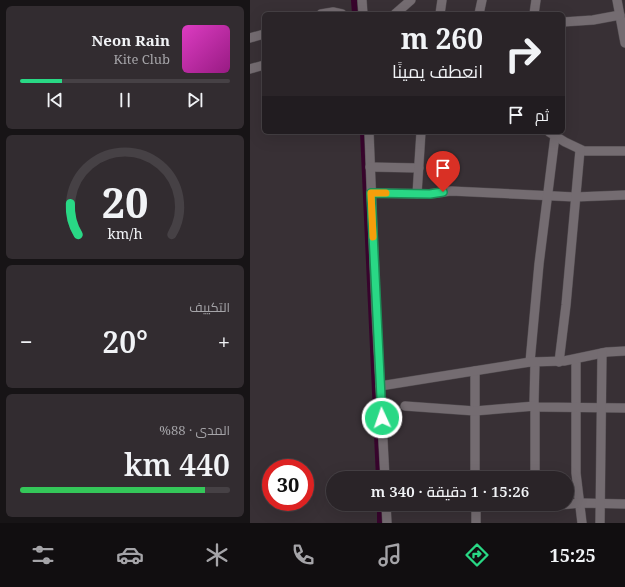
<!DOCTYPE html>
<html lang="ar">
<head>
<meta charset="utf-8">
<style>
  :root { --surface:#2a2428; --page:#322c30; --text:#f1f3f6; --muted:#a5a4a8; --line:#464145; --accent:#29d885 }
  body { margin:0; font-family:"Noto Serif",Cairo,serif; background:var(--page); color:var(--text); direction:rtl; height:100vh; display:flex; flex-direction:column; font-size:15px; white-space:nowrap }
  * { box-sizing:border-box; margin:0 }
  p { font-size:13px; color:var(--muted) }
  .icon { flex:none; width:22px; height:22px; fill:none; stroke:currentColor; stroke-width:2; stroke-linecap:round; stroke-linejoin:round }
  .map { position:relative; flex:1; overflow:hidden; direction:ltr }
  .sheet { display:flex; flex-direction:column; gap:6px; padding:6px; background:#171416; width:250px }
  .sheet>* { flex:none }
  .banner { position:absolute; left:12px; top:12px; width:303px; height:122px; border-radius:6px; box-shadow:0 4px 16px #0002,0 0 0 1px var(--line); direction:rtl; background:#2a2428; color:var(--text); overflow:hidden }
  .speed { position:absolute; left:12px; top:459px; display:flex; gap:8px; font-size:20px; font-weight:700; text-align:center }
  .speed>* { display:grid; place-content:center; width:52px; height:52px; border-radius:50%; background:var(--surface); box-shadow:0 4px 16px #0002,0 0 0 1px var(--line); line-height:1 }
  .speed .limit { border:6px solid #d22; background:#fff; color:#111 }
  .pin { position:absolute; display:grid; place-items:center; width:34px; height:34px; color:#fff; margin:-41px -17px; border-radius:50% 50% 50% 0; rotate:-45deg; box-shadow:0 0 4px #0007 }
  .pin .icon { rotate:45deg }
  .me { position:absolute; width:44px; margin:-22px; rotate:357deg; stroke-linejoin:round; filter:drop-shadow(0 0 3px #0008) }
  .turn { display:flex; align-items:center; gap:14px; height:84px; padding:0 16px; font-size:18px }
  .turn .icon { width:52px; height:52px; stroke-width:2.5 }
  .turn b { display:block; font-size:28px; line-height:34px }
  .then { display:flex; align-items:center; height:38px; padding:0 16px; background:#0003; gap:8px; font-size:15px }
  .big { font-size:30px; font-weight:600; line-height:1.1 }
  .sheet .card { flex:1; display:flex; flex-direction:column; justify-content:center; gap:6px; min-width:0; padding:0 14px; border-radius:6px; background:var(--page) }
  .sheet .dial { align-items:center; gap:0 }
  .dial svg { height:104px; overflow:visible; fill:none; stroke:var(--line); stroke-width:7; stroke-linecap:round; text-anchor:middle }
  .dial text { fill:var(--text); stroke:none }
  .song { display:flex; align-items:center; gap:12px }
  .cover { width:48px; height:48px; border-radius:6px; background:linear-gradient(135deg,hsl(310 70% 55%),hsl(310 70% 35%)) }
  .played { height:4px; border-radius:2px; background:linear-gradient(90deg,var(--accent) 20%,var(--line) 20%) }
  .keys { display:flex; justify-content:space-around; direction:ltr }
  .heat { display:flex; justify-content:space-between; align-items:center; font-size:22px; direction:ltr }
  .charge { height:6px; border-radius:3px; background:linear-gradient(90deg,#34c759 88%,var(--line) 0) }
  .trip { position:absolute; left:76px; top:471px; width:248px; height:40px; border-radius:20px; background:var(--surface); box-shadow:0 4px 16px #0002,0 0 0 1px var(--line); font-weight:600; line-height:40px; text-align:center; direction:rtl }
  .menu { display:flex; height:64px; justify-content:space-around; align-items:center; background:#110e10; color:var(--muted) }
  .menu .icon { width:28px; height:28px }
  .menu .active { color:var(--accent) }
  .menu b { font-size:18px; color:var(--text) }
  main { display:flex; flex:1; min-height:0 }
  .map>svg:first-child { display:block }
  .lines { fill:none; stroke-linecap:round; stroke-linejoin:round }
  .canal { stroke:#37042c; stroke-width:6 }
  .minor-casing { stroke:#524c50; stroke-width:10 }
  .minor { stroke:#746c71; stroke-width:9 }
  .route-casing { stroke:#1b8c56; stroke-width:10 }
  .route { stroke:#29d885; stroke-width:7 }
  .slow { stroke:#f59e0b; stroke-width:7 }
</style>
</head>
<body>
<main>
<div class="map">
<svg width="375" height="523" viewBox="0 0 375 523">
  <rect width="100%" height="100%" fill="#383035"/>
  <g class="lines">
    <!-- canal -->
    <g class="canal">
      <path d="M104,0L105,14"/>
      <path d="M113,132L129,478"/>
      <path d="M130,504V523"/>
    </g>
    <defs>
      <g id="minor">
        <path d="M112,0L113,14"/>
        <path d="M367,0L375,43"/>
        <path d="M71,14L83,12L92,14"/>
        <path d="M145,14L161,0"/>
        <path d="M190,14L192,0"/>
        <path d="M229,14L232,0"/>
        <path d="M284,14L286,0"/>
        <path d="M313,22L343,20L370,15"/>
        <path d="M0,38L14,34"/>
        <path d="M0,69L14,65"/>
        <path d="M119,132L126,309L135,478"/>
        <path d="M299,132L315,142L334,151H375"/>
        <path d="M120,167L169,168"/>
        <path d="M121,193L179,194L201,191L325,197L375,195"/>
        <path d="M167,194L171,132"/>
        <path d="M326,360V473L332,523"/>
        <path d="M280,362L289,264L305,136"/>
        <path d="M285,362L284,403L286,407L375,408"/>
        <path d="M309,362L316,305L330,150"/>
        <path d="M225,371V478"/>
        <path d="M130,386L280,362L314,361L357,352L375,351"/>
        <path d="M155,406L225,411L285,406V478"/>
        <path d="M136,504L137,523"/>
        <path d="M226,504V523"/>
        <path d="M285,504L288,507L331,503L375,504"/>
        <path d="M350,523L352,353"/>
      </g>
    </defs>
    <!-- minor casing -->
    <use href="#minor" class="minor-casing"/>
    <!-- minor -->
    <use href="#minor" class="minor"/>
  </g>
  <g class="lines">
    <defs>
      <path id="route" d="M132,418L121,193L180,194L193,192"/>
    </defs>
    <!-- route casing -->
    <use href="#route" class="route-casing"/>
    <!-- route -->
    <use href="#route" class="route"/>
    <!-- slow -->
    <path class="slow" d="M123,237L121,193H136"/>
  </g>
</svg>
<div class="speed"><div class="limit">30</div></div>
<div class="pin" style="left:193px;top:192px;background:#d93025"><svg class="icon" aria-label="arrive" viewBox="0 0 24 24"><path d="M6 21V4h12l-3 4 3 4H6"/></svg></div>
<svg class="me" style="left:132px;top:418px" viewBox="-20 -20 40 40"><circle r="17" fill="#29d885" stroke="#fff" stroke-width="3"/><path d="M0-11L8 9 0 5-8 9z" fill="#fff"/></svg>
<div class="trip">15:26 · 1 دقيقة · 340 m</div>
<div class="banner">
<div class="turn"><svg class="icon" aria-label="right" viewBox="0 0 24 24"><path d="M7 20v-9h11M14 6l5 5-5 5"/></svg><div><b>260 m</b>انعطف يمينًا</div></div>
<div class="then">ثم<svg class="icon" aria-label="arrive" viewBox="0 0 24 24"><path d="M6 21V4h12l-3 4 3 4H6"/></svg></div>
</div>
</div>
<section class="sheet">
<div class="card">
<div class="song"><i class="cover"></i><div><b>Neon Rain</b><p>Kite Club</p></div></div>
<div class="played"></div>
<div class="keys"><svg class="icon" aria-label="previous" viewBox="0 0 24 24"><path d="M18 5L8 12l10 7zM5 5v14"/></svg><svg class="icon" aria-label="pause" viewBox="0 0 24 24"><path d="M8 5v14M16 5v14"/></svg><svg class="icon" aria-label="next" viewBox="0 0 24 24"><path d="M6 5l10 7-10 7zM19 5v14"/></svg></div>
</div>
<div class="card dial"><svg viewBox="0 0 100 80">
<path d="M14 69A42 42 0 1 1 86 69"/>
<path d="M14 69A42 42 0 0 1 8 45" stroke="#29d885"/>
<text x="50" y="56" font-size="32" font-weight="700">20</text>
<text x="50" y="72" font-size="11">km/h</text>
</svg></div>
<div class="card"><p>التكييف</p>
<div class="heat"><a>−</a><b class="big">20°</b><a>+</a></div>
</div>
<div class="card"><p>المدى · 88%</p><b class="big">440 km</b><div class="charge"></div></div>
</section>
</main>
<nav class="menu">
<b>15:25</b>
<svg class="icon active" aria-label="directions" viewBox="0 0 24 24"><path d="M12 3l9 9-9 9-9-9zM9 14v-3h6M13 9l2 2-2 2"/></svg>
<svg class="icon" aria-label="music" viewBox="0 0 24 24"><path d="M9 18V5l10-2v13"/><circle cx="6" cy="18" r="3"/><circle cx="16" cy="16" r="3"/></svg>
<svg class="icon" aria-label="phone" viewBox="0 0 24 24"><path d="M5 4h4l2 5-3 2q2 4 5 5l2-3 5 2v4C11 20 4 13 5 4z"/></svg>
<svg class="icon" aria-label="climate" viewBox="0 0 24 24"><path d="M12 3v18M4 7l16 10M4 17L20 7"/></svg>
<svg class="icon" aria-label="car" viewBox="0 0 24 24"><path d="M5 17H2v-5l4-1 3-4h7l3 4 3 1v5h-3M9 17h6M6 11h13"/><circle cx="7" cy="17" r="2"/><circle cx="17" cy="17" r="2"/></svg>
<svg class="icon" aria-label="filters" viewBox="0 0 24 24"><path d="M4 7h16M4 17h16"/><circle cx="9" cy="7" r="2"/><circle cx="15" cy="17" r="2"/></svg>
</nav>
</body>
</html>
